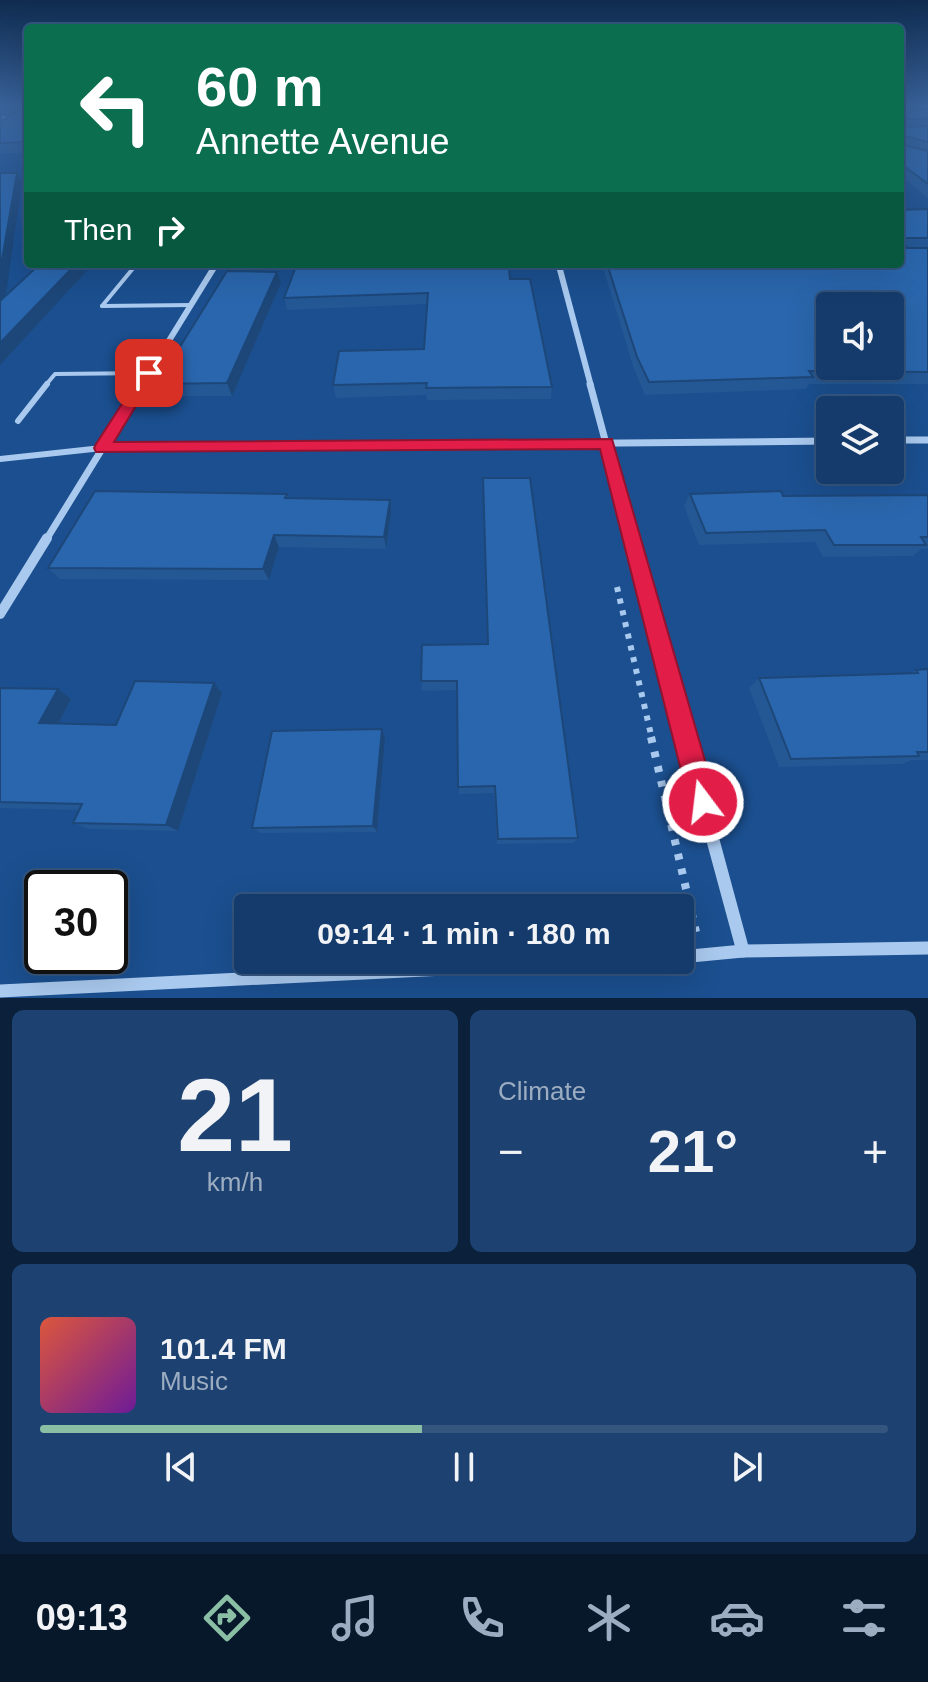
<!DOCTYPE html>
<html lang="en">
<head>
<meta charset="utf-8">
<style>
  :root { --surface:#143b6b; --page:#1d4271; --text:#f1f3f6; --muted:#9dadc1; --line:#33557e; --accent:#8abfa5 }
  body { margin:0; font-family:Arial,sans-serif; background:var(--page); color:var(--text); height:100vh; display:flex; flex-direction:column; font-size:30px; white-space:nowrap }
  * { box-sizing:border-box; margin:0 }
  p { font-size:26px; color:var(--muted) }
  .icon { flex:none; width:44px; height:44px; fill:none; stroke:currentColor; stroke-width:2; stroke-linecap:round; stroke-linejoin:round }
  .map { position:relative; height:998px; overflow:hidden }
  .drawer { display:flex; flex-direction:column; gap:12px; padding:12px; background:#0b203b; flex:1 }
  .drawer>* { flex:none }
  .guide { position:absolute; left:24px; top:24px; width:880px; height:244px; border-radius:8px; box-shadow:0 8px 32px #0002,0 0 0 2px var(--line); background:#0b6e4f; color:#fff; overflow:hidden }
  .buttons { position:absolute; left:816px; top:292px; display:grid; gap:16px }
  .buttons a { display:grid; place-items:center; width:88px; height:88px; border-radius:8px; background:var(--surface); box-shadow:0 8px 32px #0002,0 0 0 2px var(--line); font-size:40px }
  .speed { position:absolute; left:24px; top:870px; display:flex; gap:16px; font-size:40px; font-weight:700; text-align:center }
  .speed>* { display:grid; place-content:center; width:104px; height:104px; border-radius:50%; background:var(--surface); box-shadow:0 8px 32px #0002,0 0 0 2px var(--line); line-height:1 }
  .speed .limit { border:4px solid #111; border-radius:12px; background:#fff; color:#111 }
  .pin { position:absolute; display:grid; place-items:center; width:68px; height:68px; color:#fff; margin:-34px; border-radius:16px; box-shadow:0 4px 12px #0006 }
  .me { position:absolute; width:88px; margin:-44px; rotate:345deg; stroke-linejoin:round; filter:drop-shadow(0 0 6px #0008) }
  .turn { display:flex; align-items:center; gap:28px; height:168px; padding:0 40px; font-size:36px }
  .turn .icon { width:104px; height:104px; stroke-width:2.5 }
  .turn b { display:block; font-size:56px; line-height:68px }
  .then { display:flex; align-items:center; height:76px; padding:0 40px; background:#0003; gap:16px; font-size:30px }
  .big { font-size:60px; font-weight:700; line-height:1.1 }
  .drawer .card { flex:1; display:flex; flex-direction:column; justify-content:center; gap:12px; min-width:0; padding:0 28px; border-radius:12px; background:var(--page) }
  .drawer .dial { align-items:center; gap:0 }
  .dial b { font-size:104px; line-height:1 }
  .song { display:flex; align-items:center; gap:24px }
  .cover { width:96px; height:96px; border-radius:12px; background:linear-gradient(135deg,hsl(10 70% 55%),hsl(280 70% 35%)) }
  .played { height:8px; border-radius:4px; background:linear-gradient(90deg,var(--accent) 45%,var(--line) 45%) }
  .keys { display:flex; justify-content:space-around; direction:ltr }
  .heat { display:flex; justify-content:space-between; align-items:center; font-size:44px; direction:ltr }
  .drawer .tiles { flex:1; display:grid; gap:12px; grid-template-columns:1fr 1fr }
  .card:last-child { grid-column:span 2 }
  .trip { position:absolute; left:234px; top:894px; width:460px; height:80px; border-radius:8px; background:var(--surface); box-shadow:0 8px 32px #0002,0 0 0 2px var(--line); font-weight:700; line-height:80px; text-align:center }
  .tab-bar { display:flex; height:128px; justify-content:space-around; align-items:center; background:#08182b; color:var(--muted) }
  .tab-bar .icon { width:56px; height:56px }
  .tab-bar .on { color:var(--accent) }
  .tab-bar b { font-size:36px; color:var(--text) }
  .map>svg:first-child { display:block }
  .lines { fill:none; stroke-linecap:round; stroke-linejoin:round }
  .path-far1 { stroke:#a9c9ee; stroke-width:6; stroke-dasharray:5 7; stroke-linecap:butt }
  .path { stroke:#a9c9ee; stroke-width:8; stroke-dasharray:6 9; stroke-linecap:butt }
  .lane-far2 { stroke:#a9c9ee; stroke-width:3 }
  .lane-far1 { stroke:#a9c9ee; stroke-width:4 }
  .lane { stroke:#a9c9ee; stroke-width:6 }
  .street-far4 { stroke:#a9c9ee; stroke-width:4 }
  .street-far3 { stroke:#a9c9ee; stroke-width:6 }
  .street-far2 { stroke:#a9c9ee; stroke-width:7 }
  .street-far1 { stroke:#a9c9ee; stroke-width:10 }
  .street { stroke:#a9c9ee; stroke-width:13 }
  .wall { fill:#245895 }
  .shaded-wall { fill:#1d4779 }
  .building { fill:#2a66ad; stroke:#1d4779; stroke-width:2; fill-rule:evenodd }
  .route { fill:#e11d48; stroke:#92132f; stroke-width:2 }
</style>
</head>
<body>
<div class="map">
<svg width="928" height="998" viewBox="0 0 928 998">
  <rect width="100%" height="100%" fill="#1b4f8f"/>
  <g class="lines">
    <!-- path-far1 -->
    <path class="path-far1" d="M617,587L652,739"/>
    <!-- path -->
    <path class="path" d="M651,737L696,932"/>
    <!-- lane-far2 -->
    <g class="lane-far2">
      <path d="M0,118H15"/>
      <path d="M133,268L136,265"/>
    </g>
    <!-- lane-far1 -->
    <g class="lane-far1">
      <path d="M102,306L191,305"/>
      <path d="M102,306L135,266"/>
      <path d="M45,386L55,374L149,373"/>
    </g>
    <!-- lane -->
    <g class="lane">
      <path d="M18,421L47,384"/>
      <path d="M0,459L102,448"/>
    </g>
    <!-- street-far4 -->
    <g class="street-far4">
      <path d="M558,264L559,268"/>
      <path d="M213,268L216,264"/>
    </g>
    <!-- street-far3 -->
    <g class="street-far3">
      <path d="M559,266L591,386"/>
      <path d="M141,386L215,266"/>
    </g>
    <!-- street-far2 -->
    <g class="street-far2">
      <path d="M590,384L632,540"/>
      <path d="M890,440H928"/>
      <path d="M102,448L830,441"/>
      <path d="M46,540L142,384"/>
    </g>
    <!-- street-far1 -->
    <g class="street-far1">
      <path d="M632,538L686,739"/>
      <path d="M0,614L47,538"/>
    </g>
    <!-- street -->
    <g class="street">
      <path d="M685,737L743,951"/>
      <path d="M680,957L743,951L928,948"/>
      <path d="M0,991L624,960"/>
    </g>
  </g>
  <!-- wall -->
  <g class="wall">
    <path d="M28,107V153H0V114L3,120Z"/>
    <path d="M910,110H928V198L900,175V127H918L903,126Z"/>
    <path d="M928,209V384H809L806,389L645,395L634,369L602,264H900V210Z"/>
    <path d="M496,268L510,279L552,387L551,399L427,400L426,395L336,398L333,385L424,349L428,304L287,310L284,298Z"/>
    <path d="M281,283L232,396H163L157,384Z"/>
    <path d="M483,478L578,838L573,843L497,844L494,793L459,794L457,690L422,691L421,681L487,644Z"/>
    <path d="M287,494L288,498L391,512L386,549L279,547L269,580L60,579L48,568Z"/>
    <path d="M690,494L783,496L928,495V549H921L913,556L823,557L815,542L699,545L684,506Z"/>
    <path d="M928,669V760H911L903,764L779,767L749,688L759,678L910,674L916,670Z"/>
    <path d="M214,683L222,693L178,831L89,829L73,823L79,810L0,808V688L58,689L71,699L58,724L116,725Z"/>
    <path d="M382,729L385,738L377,832L261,833L252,828Z"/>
  </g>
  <!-- shaded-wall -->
  <g class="shaded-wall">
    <path d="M17,173L22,182L3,315L0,311V271Z"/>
    <path d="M76,264H93L0,365V343Z"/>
    <path d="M277,272L281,283L232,396L227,383Z"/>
    <path d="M390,500L391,512L386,549L384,537Z"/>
    <path d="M274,535L279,547L269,580L263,569Z"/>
    <path d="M214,683L222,693L178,831L166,825Z"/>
    <path d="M58,689L71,699L54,732L39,723Z"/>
    <path d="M382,729L385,738L377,832L373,826Z"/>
  </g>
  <!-- building -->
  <g class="building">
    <path d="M25,107H28V142L0,143V122Z"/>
    <path d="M910,110H928V119H907Z"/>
    <path d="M928,126V142L905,136L900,140V127Z"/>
    <path d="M900,140L903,145L928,151V184L900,163Z"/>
    <path d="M0,173H17L0,271Z"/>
    <path d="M928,209V238H906L902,242L907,248H928V372L809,371L813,377L649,382L637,357L607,264H900V210ZM830,306H890V366H830Z"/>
    <path d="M40,264H76L0,343V301Z"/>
    <path d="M297,264H495L496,268H509L510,279H530L552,387L426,388L427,383L333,385L339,351L424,349L428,293L284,298Z"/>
    <path d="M227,271L277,272L227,383L157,384Z"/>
    <path d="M483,478H530L578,838L498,839L495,786L458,787L457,681H421L422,645L488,644Z"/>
    <path d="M95,491L287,494L285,498L390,500L384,537L274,535L263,569L48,568Z"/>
    <path d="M781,491L783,496L928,495V537H921L926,545H834L825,530L706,533L690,494Z"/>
    <path d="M928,669V752H917L919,756L791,759L759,678L918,673L916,670Z"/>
    <path d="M135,681L214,683L166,825L73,823L82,804L0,802V688L58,689L39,723L116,725Z"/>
    <path d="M382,729L373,826L252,828L272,731Z"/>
  </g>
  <!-- sky -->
  <linearGradient id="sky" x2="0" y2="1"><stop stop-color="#0f2b4f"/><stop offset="0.43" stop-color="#39639b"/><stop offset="1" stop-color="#39639b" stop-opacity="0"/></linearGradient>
  <rect width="928" height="247" fill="url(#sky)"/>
  <!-- route -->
  <path class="route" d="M149,369L156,373L114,442L612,439L717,802L713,811L703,815L693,811L689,802L600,449L96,452L94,448L96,444L144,370Z"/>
</svg>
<div class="buttons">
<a><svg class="icon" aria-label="sound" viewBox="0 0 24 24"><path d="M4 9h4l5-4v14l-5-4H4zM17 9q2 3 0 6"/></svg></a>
<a><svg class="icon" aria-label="layers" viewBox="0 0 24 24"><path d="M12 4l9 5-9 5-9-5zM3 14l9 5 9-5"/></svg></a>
</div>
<div class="speed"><div class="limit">30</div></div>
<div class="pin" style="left:149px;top:373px;background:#d93025"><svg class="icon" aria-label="arrive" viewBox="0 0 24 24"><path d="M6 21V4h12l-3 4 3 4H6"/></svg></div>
<svg class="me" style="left:703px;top:802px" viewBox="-20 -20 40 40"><circle r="17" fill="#e11d48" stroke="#fff" stroke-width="3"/><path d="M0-11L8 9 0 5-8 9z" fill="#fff"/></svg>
<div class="trip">09:14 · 1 min · 180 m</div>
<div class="guide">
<div class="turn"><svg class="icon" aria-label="left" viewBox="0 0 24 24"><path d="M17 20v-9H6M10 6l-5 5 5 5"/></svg><div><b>60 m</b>Annette Avenue</div></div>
<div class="then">Then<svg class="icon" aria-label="right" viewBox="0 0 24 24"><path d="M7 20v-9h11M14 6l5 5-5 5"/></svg></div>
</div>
</div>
<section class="drawer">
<div class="tiles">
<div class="card dial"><b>21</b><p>km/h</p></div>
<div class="card"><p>Climate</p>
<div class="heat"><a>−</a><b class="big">21°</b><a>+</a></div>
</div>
<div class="card">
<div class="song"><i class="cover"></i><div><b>101.4 FM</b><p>Music</p></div></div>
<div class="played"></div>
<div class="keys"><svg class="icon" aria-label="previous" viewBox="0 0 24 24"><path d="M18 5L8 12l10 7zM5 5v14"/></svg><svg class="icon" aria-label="pause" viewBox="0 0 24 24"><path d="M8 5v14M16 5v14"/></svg><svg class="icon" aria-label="next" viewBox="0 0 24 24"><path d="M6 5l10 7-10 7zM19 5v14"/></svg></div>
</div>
</div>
</section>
<nav class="tab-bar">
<b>09:13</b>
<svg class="icon on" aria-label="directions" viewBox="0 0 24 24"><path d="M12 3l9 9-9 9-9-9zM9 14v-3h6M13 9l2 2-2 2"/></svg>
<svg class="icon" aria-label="music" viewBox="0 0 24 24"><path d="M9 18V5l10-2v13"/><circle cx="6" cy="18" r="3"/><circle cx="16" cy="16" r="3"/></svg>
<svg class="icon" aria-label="phone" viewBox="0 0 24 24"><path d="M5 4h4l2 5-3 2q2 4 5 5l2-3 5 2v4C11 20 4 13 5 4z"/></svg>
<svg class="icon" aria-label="climate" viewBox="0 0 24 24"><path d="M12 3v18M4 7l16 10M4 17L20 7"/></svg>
<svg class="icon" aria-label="car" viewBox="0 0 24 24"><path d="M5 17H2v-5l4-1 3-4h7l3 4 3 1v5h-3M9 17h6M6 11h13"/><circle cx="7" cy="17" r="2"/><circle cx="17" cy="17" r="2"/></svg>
<svg class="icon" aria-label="filters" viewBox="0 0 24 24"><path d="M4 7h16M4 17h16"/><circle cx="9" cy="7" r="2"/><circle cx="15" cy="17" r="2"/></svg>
</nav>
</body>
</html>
